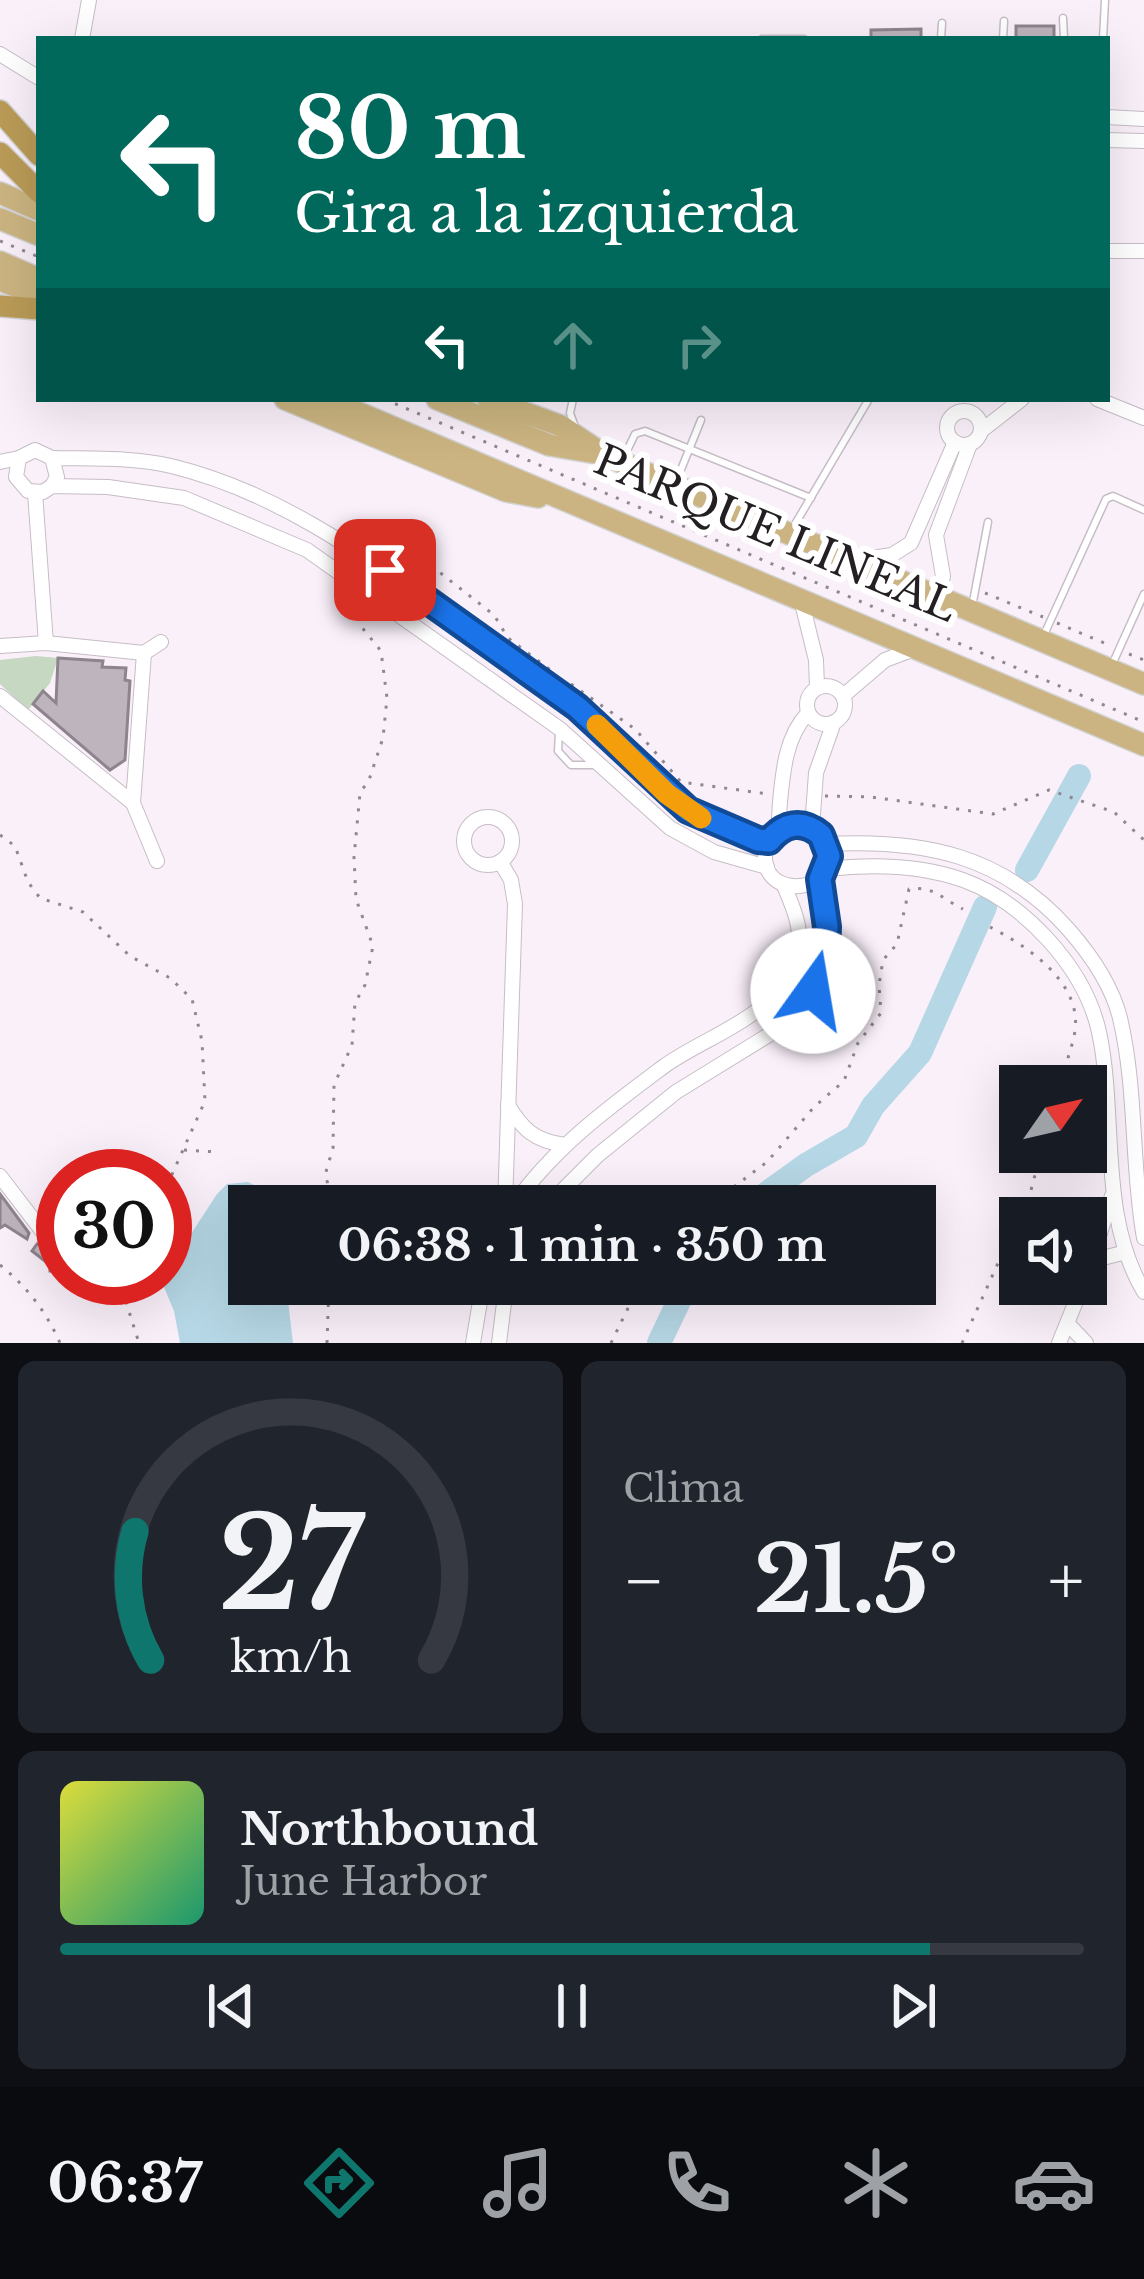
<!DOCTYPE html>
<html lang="es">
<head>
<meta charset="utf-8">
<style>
  :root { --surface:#171b24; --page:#20242c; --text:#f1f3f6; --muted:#9ea1a6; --line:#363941; --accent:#0f766e }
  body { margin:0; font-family:"Libre Baskerville",serif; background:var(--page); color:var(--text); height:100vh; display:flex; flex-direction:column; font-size:45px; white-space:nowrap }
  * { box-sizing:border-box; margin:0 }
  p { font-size:39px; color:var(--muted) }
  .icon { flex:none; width:66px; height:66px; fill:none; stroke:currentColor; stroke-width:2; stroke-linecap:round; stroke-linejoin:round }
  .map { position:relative; height:1343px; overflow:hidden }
  .details { display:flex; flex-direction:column; gap:18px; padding:18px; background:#0d0f14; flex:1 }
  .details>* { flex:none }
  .guide { position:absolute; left:36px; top:36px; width:1074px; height:366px; border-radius:0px; box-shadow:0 12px 48px #0002; background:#00695c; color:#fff; overflow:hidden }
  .needle { width:78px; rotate:56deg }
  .controls { position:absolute; left:999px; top:1065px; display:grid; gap:24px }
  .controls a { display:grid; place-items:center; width:108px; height:108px; border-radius:0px; background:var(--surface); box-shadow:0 12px 48px #0002; font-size:60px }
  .speed { position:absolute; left:36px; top:1149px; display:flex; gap:24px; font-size:60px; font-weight:700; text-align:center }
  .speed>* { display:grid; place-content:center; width:156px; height:156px; border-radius:50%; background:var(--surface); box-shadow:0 12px 48px #0002; line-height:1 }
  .speed .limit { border:18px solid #d22; background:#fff; color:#111 }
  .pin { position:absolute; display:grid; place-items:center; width:102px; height:102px; color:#fff; margin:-51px; border-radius:24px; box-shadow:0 6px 18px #0006 }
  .me { position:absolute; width:132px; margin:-66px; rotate:13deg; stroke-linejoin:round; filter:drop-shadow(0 0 9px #0008) }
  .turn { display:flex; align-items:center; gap:42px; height:252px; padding:0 60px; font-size:54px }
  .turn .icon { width:156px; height:156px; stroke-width:2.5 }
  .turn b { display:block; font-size:84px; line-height:102px }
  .lanes { display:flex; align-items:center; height:114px; padding:0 60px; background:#0003; justify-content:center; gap:60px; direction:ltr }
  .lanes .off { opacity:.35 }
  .big { font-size:90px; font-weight:700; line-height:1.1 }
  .details .widget { flex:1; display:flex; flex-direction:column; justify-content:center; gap:18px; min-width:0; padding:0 42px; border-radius:18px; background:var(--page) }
  .details .dial { align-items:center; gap:0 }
  .dial svg { height:312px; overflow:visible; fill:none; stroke:var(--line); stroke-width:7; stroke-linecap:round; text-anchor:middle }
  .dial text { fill:var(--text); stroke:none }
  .song { display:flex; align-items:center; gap:36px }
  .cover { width:144px; height:144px; border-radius:18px; background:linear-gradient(135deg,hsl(60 70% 55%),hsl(160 70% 35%)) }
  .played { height:12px; border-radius:6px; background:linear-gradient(90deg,var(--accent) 85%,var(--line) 85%) }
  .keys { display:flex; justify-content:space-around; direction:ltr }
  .heat { display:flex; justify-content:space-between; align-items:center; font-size:66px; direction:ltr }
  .details .tiles { flex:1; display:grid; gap:18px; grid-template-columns:1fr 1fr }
  .widget:last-child { grid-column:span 2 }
  .trip { position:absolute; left:228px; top:1185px; width:708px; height:120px; border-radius:0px; background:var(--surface); box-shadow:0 12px 48px #0002; font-weight:700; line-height:120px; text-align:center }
  .tabs { display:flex; height:192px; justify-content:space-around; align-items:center; background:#090b0e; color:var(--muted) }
  .tabs .icon { width:84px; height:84px }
  .tabs .on { color:var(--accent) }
  .tabs b { font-size:54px; color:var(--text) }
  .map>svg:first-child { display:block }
  .green { fill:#c6d7c2 }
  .water { fill:#b6d7e5 }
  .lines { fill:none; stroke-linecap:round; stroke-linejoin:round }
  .river { stroke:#b6d7e5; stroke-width:24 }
  .building { fill:#beb4bd; stroke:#8d848d; stroke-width:3 }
  .service-casing { stroke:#c6bdc6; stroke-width:9 }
  .minor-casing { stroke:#c6bdc6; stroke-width:16 }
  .primary-casing { stroke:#d3d2d3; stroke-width:24 }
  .trunk-casing { stroke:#d3d2d3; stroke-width:24 }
  .path { stroke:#8f888f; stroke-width:3; stroke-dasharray:3 9; stroke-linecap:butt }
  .service { stroke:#fff; stroke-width:6 }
  .minor { stroke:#fff; stroke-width:14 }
  .primary { stroke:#cbb481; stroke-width:21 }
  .trunk { stroke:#ba9b57; stroke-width:21 }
  .route-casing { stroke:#114b97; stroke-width:30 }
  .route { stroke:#1a73e8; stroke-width:21 }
  .slow { stroke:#f59e0b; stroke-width:21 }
  .labels { text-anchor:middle; stroke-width:12; stroke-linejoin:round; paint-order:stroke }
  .street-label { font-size:42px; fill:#231f22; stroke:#fff }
</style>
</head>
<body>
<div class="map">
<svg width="1144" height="1343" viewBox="0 0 1144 1343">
  <rect width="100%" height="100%" fill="#faf0fa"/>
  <!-- green -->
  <path class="green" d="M36,656L58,658L50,683L28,710L0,684V660Z"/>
  <!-- water -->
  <path class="water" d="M248,1182L254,1185L260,1206H249V1284H286L293,1343H180L174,1311L161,1280L217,1194L227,1184Z"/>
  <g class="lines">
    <!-- river -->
    <g class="river">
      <path d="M1027,870L1079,776"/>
      <path d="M749,1206L806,1165L856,1136L873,1106L920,1053L985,907"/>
      <path d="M659,1343L687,1284"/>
    </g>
  </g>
  <!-- building -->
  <g class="building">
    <rect x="1016" y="26" width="38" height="13"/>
    <path d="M921,29V39H871V30Z"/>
    <path d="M58,658L103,661L102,667L126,668L125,680L130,681L125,760L110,770L33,704L43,691L56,703Z"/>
    <path d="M0,1194L29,1233L27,1239L5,1225L0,1228Z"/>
    <path d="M37,1244L63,1254V1271H50V1265L32,1251Z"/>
  </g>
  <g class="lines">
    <defs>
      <g id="service">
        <path d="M1063,18L1064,39"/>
        <path d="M762,39H804"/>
        <path d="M941,39L942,23"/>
        <path d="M1003,39L1004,21"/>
        <path d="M1103,39L1105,0"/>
        <path d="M573,399L570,413L575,427"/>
        <path d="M623,459L635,434L645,431L811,498"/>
        <path d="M676,482L701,420"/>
        <path d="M791,531L869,399"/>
        <path d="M972,607L988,522"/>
        <path d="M1043,637L1106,499L1113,496L1144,510"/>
        <path d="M1111,667L1144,594"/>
        <path d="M559,732L558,751L571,765H597"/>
      </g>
      <g id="minor">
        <path d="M82,39L89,0"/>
        <path d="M0,54L39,78"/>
        <path d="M1107,117L1144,119"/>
        <path d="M1107,140L1144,141"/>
        <path d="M1107,251H1144"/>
        <path d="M1097,399L1144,418"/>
        <circle cx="964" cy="428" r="17"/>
        <path d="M981,431L1022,399"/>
        <path d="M52,458C92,459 132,457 171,466C283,493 373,562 465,628C502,655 542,679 577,708C637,755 684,835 769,841"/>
        <path d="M0,462L19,458"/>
        <path d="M52,486L57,477L52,458L35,450L19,458L16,477L28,491L43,492L52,486L108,487L184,498L307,550L560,729L670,828L714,852L767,867"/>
        <path d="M35,493L46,643"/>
        <path d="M857,560L892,555L911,543L955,442"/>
        <path d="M939,597L943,576L936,535L970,444"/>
        <path d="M801,599L816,660L817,687"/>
        <path d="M0,646L46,643L144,653L161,642"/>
        <path d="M144,653L133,803L157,861"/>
        <circle cx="826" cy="705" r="19"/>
        <path d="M0,696L133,803"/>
        <path d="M843,696L885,660L917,648"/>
        <circle cx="488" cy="841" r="24"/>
        <path d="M812,828L816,773L834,722"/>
        <path d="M777,830L801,824L821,835L829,856L820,879C799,893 764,887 765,855C765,843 773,840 777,830C780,823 779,810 780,802C783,770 786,736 808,713"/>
        <path d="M827,844C924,839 1003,855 1069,930C1090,954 1112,986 1120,1018C1137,1090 1131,1165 1144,1238"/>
        <path d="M501,863L511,880L515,904L505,1206"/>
        <path d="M827,869C872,864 920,865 963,880C1024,902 1085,968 1099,1032C1117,1116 1098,1215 1144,1292"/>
        <path d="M508,1105C523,1130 535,1141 565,1145"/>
        <path d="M0,1176L43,1232"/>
        <path d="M513,1206C552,1149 608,1108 663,1067C707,1035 770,1020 793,966C806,937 796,913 784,886"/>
        <path d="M547,1206L598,1155L676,1092L788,1023C828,980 830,934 820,879"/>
        <path d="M1091,1261L1126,1252"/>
        <path d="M1086,1276L1112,1196"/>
        <path d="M1069,1325L1086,1343"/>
        <path d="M473,1343L483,1284"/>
        <path d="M499,1343L504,1303L510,1284"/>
        <path d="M1059,1343L1083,1284"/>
      </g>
      <g id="primary">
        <path d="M0,193L39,210"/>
        <path d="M0,219L39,235"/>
        <path d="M0,262L39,279"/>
        <path d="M0,280L39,296"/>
        <path d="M285,399L506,491L538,497"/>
        <path d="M326,399L1144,745"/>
        <path d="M437,399L549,445L596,453"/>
        <path d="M488,399L561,426L603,454L674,485L1144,684"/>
      </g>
      <g id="trunk">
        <path d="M0,111L39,155"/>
        <path d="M0,153L39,192"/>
        <path d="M0,306L39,309"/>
      </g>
    </defs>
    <!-- service casing -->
    <use href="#service" class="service-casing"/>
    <!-- minor casing -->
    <use href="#minor" class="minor-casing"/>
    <!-- primary casing -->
    <use href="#primary" class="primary-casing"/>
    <!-- trunk casing -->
    <use href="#trunk" class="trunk-casing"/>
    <!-- path -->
    <g class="path">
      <path d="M0,241L39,257"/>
      <path d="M384,399L1144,722"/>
      <path d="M392,556L404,547L410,549L494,615L508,638L553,672"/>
      <path d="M985,593L1043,617"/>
      <path d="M1057,623L1109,645"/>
      <path d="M1129,654L1144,660"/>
      <path d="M571,684L635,729L681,782L768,794"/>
      <path d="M825,796L871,797L993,814L1049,790L1114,812L1144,840"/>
      <path d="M0,835L15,846L28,882L40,898L83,912L130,956L170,978L192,999L202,1041L205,1101L165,1190"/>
      <path d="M990,927C1027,946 1082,982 1075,1031C1072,1049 1064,1068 1059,1086"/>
      <path d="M184,1150L218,1152"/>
      <path d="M335,1206L325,1175L333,1148L334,1085L352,1045L355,1003L365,985L373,946L356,899L354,857L360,793L369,780L383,738L387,698L381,651L360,625L364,606"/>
      <path d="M719,1206L735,1186L767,1162L814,1107L844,1081L858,1043L881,1013L879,985L883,960L897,944L909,889C935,886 942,899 963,909"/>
      <path d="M0,1265C27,1287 46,1311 60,1343"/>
      <path d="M131,1278L126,1302L139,1343"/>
      <path d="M327,1343L329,1284"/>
      <path d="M611,1343L631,1302L652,1284"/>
      <path d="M962,1343L1031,1190L1041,1152"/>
    </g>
    <!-- service -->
    <use href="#service" class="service"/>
    <!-- minor -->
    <use href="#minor" class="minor"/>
    <!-- primary -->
    <use href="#primary" class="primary"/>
    <!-- trunk -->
    <use href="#trunk" class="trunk"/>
  </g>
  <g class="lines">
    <defs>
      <path id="route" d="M385,570L577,707L688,810L758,840L769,841C784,823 802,819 821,835L829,856L820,879L827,927L826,952L813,991"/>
    </defs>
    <!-- route casing -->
    <use href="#route" class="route-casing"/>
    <!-- route -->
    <use href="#route" class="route"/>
    <!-- slow -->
    <path class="slow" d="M597,725L667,794L701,818"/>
  </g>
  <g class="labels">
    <!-- street labels -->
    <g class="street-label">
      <text transform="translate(776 533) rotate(23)" y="15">PARQUE LINEAL</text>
    </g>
  </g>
</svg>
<div class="controls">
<a><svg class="needle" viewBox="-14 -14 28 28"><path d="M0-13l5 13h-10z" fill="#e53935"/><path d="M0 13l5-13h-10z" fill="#9ea1a6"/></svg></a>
<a><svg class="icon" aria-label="sound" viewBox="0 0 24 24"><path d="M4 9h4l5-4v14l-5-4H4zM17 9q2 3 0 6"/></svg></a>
</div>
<div class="speed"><div class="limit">30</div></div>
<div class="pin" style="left:385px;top:570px;background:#d93025"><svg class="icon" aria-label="arrive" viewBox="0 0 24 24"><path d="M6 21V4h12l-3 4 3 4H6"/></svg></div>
<svg class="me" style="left:813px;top:991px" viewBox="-20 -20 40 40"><circle r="19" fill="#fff"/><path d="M0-13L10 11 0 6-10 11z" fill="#1a73e8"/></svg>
<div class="trip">06:38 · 1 min · 350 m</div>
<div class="guide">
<div class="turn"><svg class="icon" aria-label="left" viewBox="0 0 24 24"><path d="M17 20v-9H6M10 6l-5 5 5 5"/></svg><div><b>80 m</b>Gira a la izquierda</div></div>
<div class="lanes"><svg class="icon" aria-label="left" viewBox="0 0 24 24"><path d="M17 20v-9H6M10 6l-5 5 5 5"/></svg><svg class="icon off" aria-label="ahead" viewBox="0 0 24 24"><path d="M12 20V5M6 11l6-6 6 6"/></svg><svg class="icon off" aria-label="right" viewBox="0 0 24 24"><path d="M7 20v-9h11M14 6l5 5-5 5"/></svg></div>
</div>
</div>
<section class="details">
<div class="tiles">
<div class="widget dial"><svg viewBox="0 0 100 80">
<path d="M14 69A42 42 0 1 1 86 69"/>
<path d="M14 69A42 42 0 0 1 10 36" stroke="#0f766e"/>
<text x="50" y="56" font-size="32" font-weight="700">27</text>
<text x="50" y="72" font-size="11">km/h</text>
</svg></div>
<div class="widget"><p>Clima</p>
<div class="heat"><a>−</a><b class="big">21.5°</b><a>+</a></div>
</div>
<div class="widget">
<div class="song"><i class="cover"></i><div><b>Northbound</b><p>June Harbor</p></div></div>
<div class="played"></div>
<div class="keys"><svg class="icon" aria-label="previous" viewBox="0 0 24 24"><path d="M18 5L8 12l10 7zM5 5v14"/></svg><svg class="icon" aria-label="pause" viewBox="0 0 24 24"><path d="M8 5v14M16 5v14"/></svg><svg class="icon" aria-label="next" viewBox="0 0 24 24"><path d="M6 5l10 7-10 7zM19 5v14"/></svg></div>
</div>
</div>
</section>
<nav class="tabs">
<b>06:37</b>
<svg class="icon on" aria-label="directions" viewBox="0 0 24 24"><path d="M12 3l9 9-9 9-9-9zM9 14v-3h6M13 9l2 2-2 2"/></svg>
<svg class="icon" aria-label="music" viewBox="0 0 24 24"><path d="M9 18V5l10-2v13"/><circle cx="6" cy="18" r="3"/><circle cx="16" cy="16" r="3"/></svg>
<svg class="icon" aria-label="phone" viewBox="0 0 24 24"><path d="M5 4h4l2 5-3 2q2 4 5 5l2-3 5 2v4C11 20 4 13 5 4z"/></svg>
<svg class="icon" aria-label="climate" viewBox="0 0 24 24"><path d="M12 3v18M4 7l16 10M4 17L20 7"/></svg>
<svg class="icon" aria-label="car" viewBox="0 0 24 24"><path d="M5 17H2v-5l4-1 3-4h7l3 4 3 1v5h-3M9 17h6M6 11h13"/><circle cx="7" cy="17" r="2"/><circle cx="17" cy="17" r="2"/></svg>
</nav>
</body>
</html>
